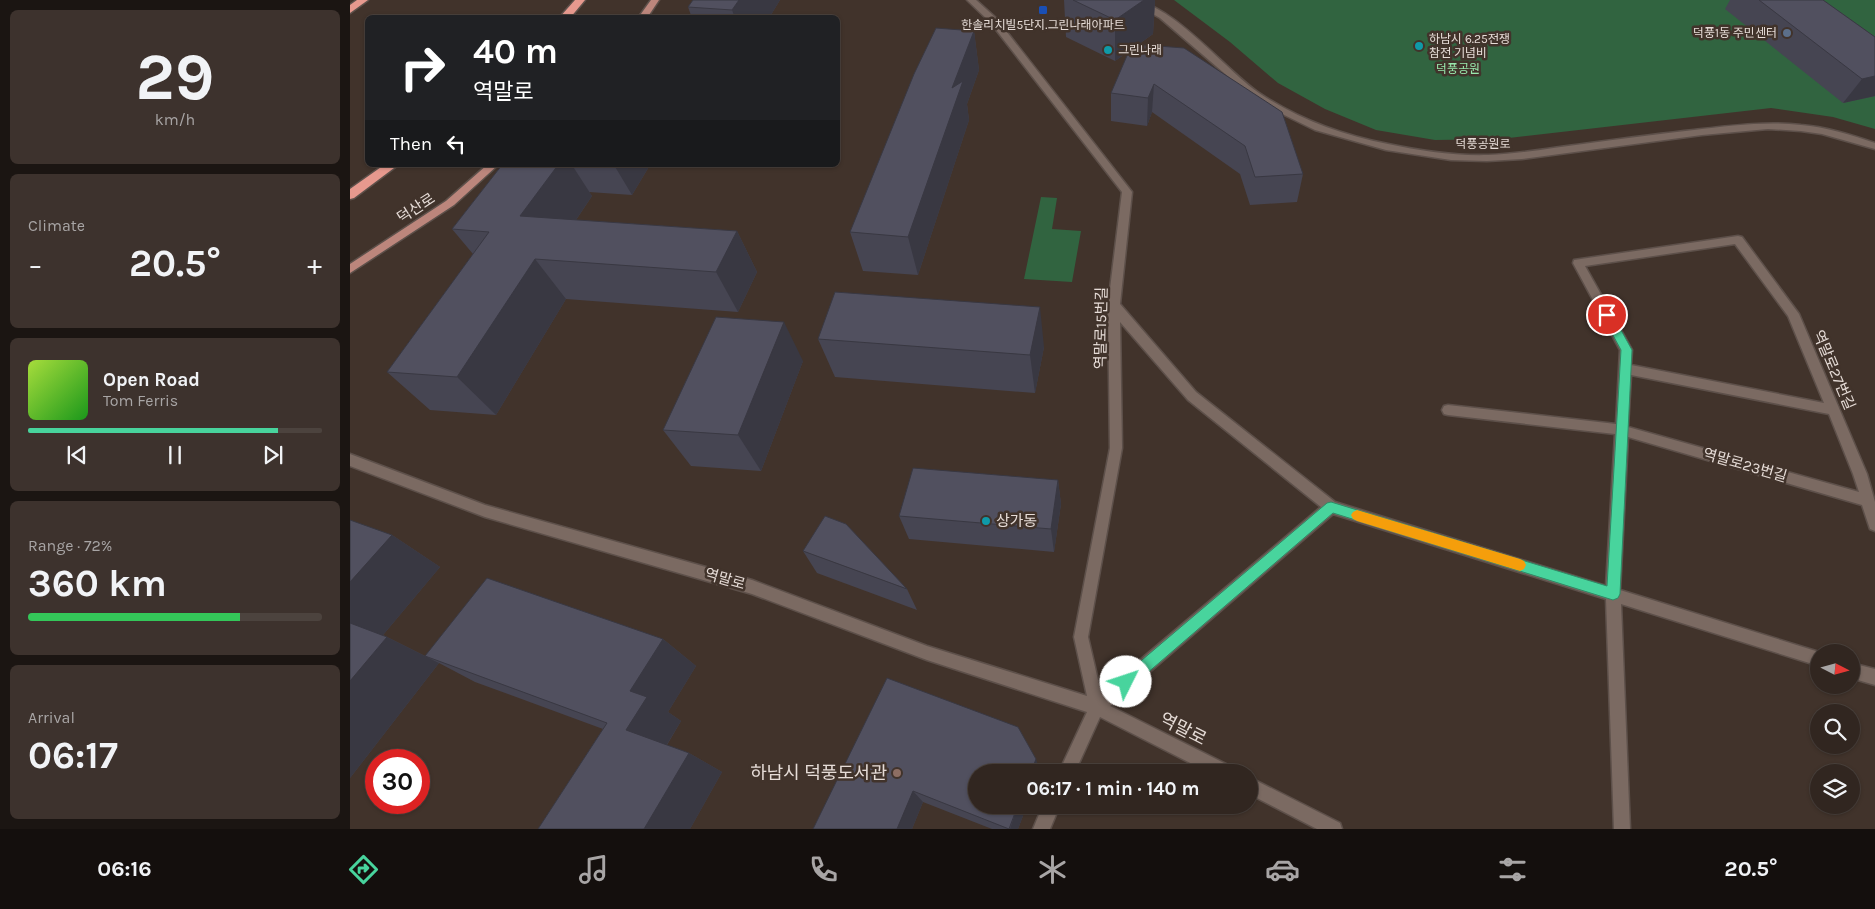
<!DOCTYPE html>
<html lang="en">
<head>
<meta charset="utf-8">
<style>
  :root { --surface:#312620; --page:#3d322d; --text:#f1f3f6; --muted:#a8a5a5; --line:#4c433e; --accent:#48d49d }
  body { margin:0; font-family:Karla,"Noto Sans KR",sans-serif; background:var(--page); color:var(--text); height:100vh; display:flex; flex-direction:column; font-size:19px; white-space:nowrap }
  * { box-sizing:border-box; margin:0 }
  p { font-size:16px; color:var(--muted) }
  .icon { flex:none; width:28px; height:28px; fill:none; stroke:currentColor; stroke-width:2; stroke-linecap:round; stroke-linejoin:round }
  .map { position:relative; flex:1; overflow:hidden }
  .details { display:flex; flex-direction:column; gap:10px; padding:10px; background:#1b1512; width:350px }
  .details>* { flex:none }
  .banner { position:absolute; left:15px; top:15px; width:475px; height:152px; border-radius:8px; box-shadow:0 1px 4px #0004,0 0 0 1px var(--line); background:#202124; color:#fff; overflow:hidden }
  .needle { width:32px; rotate:96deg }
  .buttons { position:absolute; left:1460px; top:644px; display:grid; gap:10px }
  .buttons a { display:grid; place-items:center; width:50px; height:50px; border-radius:50%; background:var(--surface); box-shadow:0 1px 4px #0004,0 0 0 1px var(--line); font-size:25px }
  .speed { position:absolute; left:15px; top:749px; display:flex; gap:10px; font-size:25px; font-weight:700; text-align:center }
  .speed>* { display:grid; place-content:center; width:65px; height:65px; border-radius:50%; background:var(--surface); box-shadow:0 1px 4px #0004,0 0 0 1px var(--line); line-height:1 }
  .speed .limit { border:8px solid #d22; background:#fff; color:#111 }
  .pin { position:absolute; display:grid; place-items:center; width:42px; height:42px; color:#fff; margin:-21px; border:2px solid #fff; border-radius:50%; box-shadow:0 1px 5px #0007 }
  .me { position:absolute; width:55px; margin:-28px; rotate:49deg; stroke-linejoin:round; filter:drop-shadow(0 0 4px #0008) }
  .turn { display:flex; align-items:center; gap:18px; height:105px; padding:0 25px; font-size:22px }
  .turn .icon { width:65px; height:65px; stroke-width:2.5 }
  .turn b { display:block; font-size:35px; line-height:42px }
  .then { display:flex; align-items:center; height:48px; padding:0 25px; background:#0003; gap:10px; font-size:19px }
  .big { font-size:38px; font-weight:700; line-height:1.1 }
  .details .card { flex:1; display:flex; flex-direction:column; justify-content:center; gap:8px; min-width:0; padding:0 18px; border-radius:8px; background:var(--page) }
  .details .dial { align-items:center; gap:0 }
  .dial b { font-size:65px; line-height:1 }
  .song { display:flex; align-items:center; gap:15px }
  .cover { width:60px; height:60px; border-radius:8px; background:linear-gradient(135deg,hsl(80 70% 55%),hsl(120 70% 35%)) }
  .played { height:5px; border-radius:2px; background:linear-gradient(90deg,var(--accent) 85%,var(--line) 85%) }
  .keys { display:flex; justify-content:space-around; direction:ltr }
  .heat { display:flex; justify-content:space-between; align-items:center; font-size:28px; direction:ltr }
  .charge { height:8px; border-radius:4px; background:linear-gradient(90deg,#34c759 72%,var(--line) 0) }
  .trip { position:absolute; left:618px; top:764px; width:290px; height:50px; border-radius:25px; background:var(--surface); box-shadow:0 1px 4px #0004,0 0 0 1px var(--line); font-weight:700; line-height:50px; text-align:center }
  .dock { display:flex; height:80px; justify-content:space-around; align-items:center; background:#140f0d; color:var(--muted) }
  .dock .icon { width:35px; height:35px }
  .dock .current { color:var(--accent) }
  .dock b { font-size:22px; color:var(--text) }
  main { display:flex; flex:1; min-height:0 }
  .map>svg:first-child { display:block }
  .green { fill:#316440 }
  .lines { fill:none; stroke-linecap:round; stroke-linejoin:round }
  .minor-casing { stroke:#5d504a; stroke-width:3 }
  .major-casing { stroke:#5d504a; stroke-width:3 }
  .highway-casing { stroke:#5d504a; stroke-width:3 }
  .minor { fill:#7b6a62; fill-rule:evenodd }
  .major { fill:#bc867c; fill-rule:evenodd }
  .highway { fill:#e7998e; fill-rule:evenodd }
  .wall { fill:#464552 }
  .shaded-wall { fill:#393842 }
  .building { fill:#51505f; stroke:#393842 }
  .route { fill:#48d49d; stroke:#2f8a66 }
  .slow { fill:#f59e0b }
  .transit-dot { fill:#1a4fb4; stroke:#41332b; stroke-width:2 }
  .service-dot { fill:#5c6f8a; stroke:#41332b; stroke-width:2 }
  .culture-dot { fill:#0f9aa8; stroke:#41332b; stroke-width:2 }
  .education-dot { fill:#8d6e63; stroke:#41332b; stroke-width:2 }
  .labels { text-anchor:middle; stroke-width:5; stroke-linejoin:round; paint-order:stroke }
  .far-poi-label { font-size:12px; fill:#e6dcd7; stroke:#41332b; text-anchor:start }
  .far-park-label { font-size:12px; fill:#98e8ac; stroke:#41332b }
  .far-street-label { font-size:12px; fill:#e6dcd7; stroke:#41332b }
  .street-label { font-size:15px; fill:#e6dcd7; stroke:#41332b }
  .poi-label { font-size:15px; fill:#e6dcd7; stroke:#41332b; text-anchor:start }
  .near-street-label { font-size:18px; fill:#e6dcd7; stroke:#41332b }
  .near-poi-label { font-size:18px; fill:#e6dcd7; stroke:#41332b; text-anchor:end }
</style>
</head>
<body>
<main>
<section class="details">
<div class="card dial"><b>29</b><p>km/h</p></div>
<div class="card"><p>Climate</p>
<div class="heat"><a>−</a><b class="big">20.5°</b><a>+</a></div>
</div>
<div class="card">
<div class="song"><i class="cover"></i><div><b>Open Road</b><p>Tom Ferris</p></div></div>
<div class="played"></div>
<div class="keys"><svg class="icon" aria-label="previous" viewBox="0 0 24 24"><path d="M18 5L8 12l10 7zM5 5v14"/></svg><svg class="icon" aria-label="pause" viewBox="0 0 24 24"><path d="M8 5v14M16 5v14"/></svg><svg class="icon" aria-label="next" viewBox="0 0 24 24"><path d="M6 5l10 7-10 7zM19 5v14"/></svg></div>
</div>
<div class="card"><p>Range · 72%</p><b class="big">360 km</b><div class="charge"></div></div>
<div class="card"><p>Arrival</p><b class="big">06:17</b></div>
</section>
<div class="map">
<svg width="1525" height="829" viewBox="0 0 1525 829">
  <rect width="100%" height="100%" fill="#41332b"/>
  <!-- green -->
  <g class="green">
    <path d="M824,0H1525V129L1483,117L1421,108L1150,139L1085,140L1026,130L975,109L928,83L880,42Z"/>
    <path d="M691,197L707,198L702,229L731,231L722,282L674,279Z"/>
  </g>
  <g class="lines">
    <defs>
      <g id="minor">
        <path d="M617,0H626L646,18L782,192L770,304L846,392L985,502L1256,586L1265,434L1098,415L1094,414L1092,410L1094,406L1098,405L1266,424L1270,350L1223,263L1224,260L1388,236L1392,237L1449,314L1517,474L1525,502V531L1520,529L1512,505L1278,437L1270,590L1469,652H1471H1469V666L1271,604L1280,829H1264L1256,599L983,514L760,706L880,766L882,772H858L750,717L725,772H709L737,712L577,660L402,594L135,517L0,466V454L135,505L402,580L577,646L737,696L724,637L760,448L758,305L772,192L640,22ZM1385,244L1438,316L1474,403L1281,365L1282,350L1235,266ZM770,322L838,400L971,507L751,693L738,637L772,448ZM1281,375L1479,414L1503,474L1509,492L1278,427Z"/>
        <path d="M778,0C820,0 874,69 909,93C948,119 992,135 1038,144C1071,151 1104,156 1138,155C1169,154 1201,148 1233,144C1270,139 1307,134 1344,130C1379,126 1416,121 1451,125C1476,127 1501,135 1525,143V149L1472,134L1451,131L1418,129L1352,135L1172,159L1137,161L1101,160L1036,150L965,130L922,109L888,85L810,18Z"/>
        <path d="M1501,663L1525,669V685L1501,678Z"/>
        <path d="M899,777L990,823L992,829H967L899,794Z"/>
        <path d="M693,805H710L700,829H683Z"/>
      </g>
      <g id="major">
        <path d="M301,0H309L297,18H288Z"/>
        <path d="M137,165H148L104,205L0,273V264L96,201Z"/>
      </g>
      <g id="highway">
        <path d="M7,0H18L0,13V5Z"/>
        <path d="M225,0H235L220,18H209Z"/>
        <path d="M34,165H48L4,198L0,199V189Z"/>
      </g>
    </defs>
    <!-- minor casing -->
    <use href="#minor" class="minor-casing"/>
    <!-- major casing -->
    <use href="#major" class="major-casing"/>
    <!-- highway casing -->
    <use href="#highway" class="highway-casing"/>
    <!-- minor -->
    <use href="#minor" class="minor"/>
    <!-- major -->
    <use href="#major" class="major"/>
    <!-- highway -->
    <use href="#highway" class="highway"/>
  </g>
  <!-- wall -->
  <g class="wall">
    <path d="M343,0H430L419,18H342L338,7Z"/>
    <path d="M714,0H805L803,34L789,44L953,174L947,202L900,205L890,174L802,112L797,126L761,121V93L779,51L765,61L716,37Z"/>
    <path d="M1380,0H1473L1525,37V96L1493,103L1375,9Z"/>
    <path d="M624,31L629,70L617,104L619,120L568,275L513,271L500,232Z"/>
    <path d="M152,165H300L282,195L239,192L242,196L226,220L387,231L407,272L388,312L216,299L146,415L80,410L37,372L123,254L102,229Z"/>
    <path d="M468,339L694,347L685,393L485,377Z"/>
    <path d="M453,361L411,471L341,466L313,430Z"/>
    <path d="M708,480L711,504L704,552L559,539L549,516Z"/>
    <path d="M42,535L90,567L33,635L75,656L313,639L346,666L318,712L331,721L317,745L339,753L372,772L340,829H188L253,729L125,682L89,663L0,778Z"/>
    <path d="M453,551L557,589L567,610L467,573Z"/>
    <path d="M537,678L690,771L668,829H642L573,802L562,829Z"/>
  </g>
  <!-- shaded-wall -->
  <g class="shaded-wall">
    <path d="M389,0H430L419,18H385L382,10Z"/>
    <path d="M794,0H805L803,34L765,61V20Z"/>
    <path d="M624,31L629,70L617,104L619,120L568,275L558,237L602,88Z"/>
    <path d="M1525,76V96L1493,103L1512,79Z"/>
    <path d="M804,84L802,112L797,126L798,98Z"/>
    <path d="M208,165H222L242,196L201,257L170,216Z"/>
    <path d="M264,165H300L282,195Z"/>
    <path d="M387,231L407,272L388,312L366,272Z"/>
    <path d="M185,259L216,299L146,415L107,377Z"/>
    <path d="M690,307L694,347L685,393L680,355Z"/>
    <path d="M434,322L453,361L411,471L388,435Z"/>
    <path d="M708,480L711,504L704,552L701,529Z"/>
    <path d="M42,535L90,567L28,641L0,627V582Z"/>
    <path d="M37,637L89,663L0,778V681Z"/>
    <path d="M313,639L346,666L318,712L331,721L313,751L276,730L280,691Z"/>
    <path d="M339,753L372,772L340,829H294Z"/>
    <path d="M686,759L690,771L689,772H681Z"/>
    <path d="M563,791L573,802L562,829H547Z"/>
    <path d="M668,805H677L668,829H660Z"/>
  </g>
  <!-- building -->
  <g class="building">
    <path d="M343,0H389L382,10L338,7Z"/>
    <path d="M723,0H794L765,20Z"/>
    <path d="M1409,0H1473L1525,37V76L1512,79Z"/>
    <path d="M586,28L624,31L602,88L613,81L558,237L500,232L564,74Z"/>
    <path d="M782,44L834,48L932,112L953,174L905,177L895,146L804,84L798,98L761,93Z"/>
    <path d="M152,165H208L170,216L387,231L366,272L185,259L107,377L37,372L139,232L102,229Z"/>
    <path d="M485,292L690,307L680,355L468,339Z"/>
    <path d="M366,317L434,322L388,435L313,430Z"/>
    <path d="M563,468L708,480L701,529L549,516Z"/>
    <path d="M475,516L496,524L557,589L453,551Z"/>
    <path d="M0,520L42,535L0,582Z"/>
    <path d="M137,578L313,639L280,691L297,697L276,730L339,753L294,829H188L257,723L75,656Z"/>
    <path d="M0,623L37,637L0,681Z"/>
    <path d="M537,678L668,727L686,759L681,772H626V805H668L659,829L563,791L547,829H463Z"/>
  </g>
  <!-- route -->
  <path class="route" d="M1257,311L1261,312L1282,350L1270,594L1268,598L1263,600L983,513L781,687L776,689L772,687L770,682L772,677L977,503L981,502L1257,586L1271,350L1252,315Z"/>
  <!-- slow -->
  <path class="slow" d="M1007,510L1170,559L1174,561L1176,565L1174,569L1170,571L1007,521L1003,519L1001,515L1003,512Z"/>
  <!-- markers -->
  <rect class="transit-dot" x="688" y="5" width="10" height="10" rx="2.5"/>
  <circle class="service-dot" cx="1437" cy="33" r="5"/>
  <g class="culture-dot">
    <circle cx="1069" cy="46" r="5"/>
    <circle cx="758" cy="50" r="5"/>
    <circle cx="636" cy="521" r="5"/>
  </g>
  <circle class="education-dot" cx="547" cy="773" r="5"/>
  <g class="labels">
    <!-- far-poi labels -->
    <g class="far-poi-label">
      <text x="693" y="29" text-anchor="middle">한솔리치빌5단지.그린나래아파트</text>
      <text x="1427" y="37" text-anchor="end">덕풍1동 주민센터</text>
      <text x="1079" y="43">하남시 6.25전쟁<tspan x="1079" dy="14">참전 기념비</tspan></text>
      <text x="768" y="54">그린나래</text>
    </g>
    <!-- far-park labels -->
    <g class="far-park-label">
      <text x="1108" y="73">덕풍공원</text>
    </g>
    <!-- far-street labels -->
    <g class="far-street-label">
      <text x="1133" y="148">덕풍공원로</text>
    </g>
    <!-- street labels -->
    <g class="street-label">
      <text transform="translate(66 208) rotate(-33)" y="5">덕산로</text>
      <text transform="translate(751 328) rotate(-89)" y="5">역말로15번길</text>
      <text transform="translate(1484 370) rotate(67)" y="5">역말로27번길</text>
      <text transform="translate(1395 465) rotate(16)" y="5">역말로23번길</text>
      <text transform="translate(375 579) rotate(16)" y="5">역말로</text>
    </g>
    <!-- poi labels -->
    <g class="poi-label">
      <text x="646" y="526">상가동</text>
    </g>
    <!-- near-street labels -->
    <g class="near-street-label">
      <text transform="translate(833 729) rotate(27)" y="6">역말로</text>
    </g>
    <!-- near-poi labels -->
    <g class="near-poi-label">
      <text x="537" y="779">하남시 덕풍도서관</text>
    </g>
  </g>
</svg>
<div class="buttons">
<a><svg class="needle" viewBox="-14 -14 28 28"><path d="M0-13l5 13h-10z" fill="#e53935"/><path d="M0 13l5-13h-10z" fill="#a8a5a5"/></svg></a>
<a><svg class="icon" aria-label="search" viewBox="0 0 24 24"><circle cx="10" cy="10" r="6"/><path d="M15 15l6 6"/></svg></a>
<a><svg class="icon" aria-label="layers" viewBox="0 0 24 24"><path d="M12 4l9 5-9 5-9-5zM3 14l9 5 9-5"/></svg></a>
</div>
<div class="speed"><div class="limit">30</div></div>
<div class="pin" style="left:1257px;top:315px;background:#d93025"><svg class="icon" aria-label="arrive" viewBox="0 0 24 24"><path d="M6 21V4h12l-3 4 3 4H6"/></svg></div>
<svg class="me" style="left:776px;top:682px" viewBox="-20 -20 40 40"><circle r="19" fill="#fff"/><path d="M0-13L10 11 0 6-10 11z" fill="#48d49d"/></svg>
<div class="trip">06:17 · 1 min · 140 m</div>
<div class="banner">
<div class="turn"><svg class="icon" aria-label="right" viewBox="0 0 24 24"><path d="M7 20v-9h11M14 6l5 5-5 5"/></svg><div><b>40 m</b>역말로</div></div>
<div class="then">Then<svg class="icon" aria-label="left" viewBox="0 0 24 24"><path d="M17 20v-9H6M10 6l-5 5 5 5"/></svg></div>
</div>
</div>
</main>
<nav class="dock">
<b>06:16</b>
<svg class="icon current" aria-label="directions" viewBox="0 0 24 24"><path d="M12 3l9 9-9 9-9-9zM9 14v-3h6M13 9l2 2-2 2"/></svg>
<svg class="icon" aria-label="music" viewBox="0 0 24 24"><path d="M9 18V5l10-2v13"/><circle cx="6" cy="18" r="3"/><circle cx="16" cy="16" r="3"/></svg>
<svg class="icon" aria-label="phone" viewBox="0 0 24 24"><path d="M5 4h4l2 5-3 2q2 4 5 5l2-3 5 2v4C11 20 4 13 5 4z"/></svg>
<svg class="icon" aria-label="climate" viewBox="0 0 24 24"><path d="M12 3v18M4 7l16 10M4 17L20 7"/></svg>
<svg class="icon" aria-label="car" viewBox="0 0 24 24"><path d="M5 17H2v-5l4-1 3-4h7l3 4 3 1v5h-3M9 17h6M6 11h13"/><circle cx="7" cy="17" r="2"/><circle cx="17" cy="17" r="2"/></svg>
<svg class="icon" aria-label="filters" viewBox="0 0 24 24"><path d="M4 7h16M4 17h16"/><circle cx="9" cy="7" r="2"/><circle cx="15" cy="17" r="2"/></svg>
<b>20.5°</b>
</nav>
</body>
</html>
